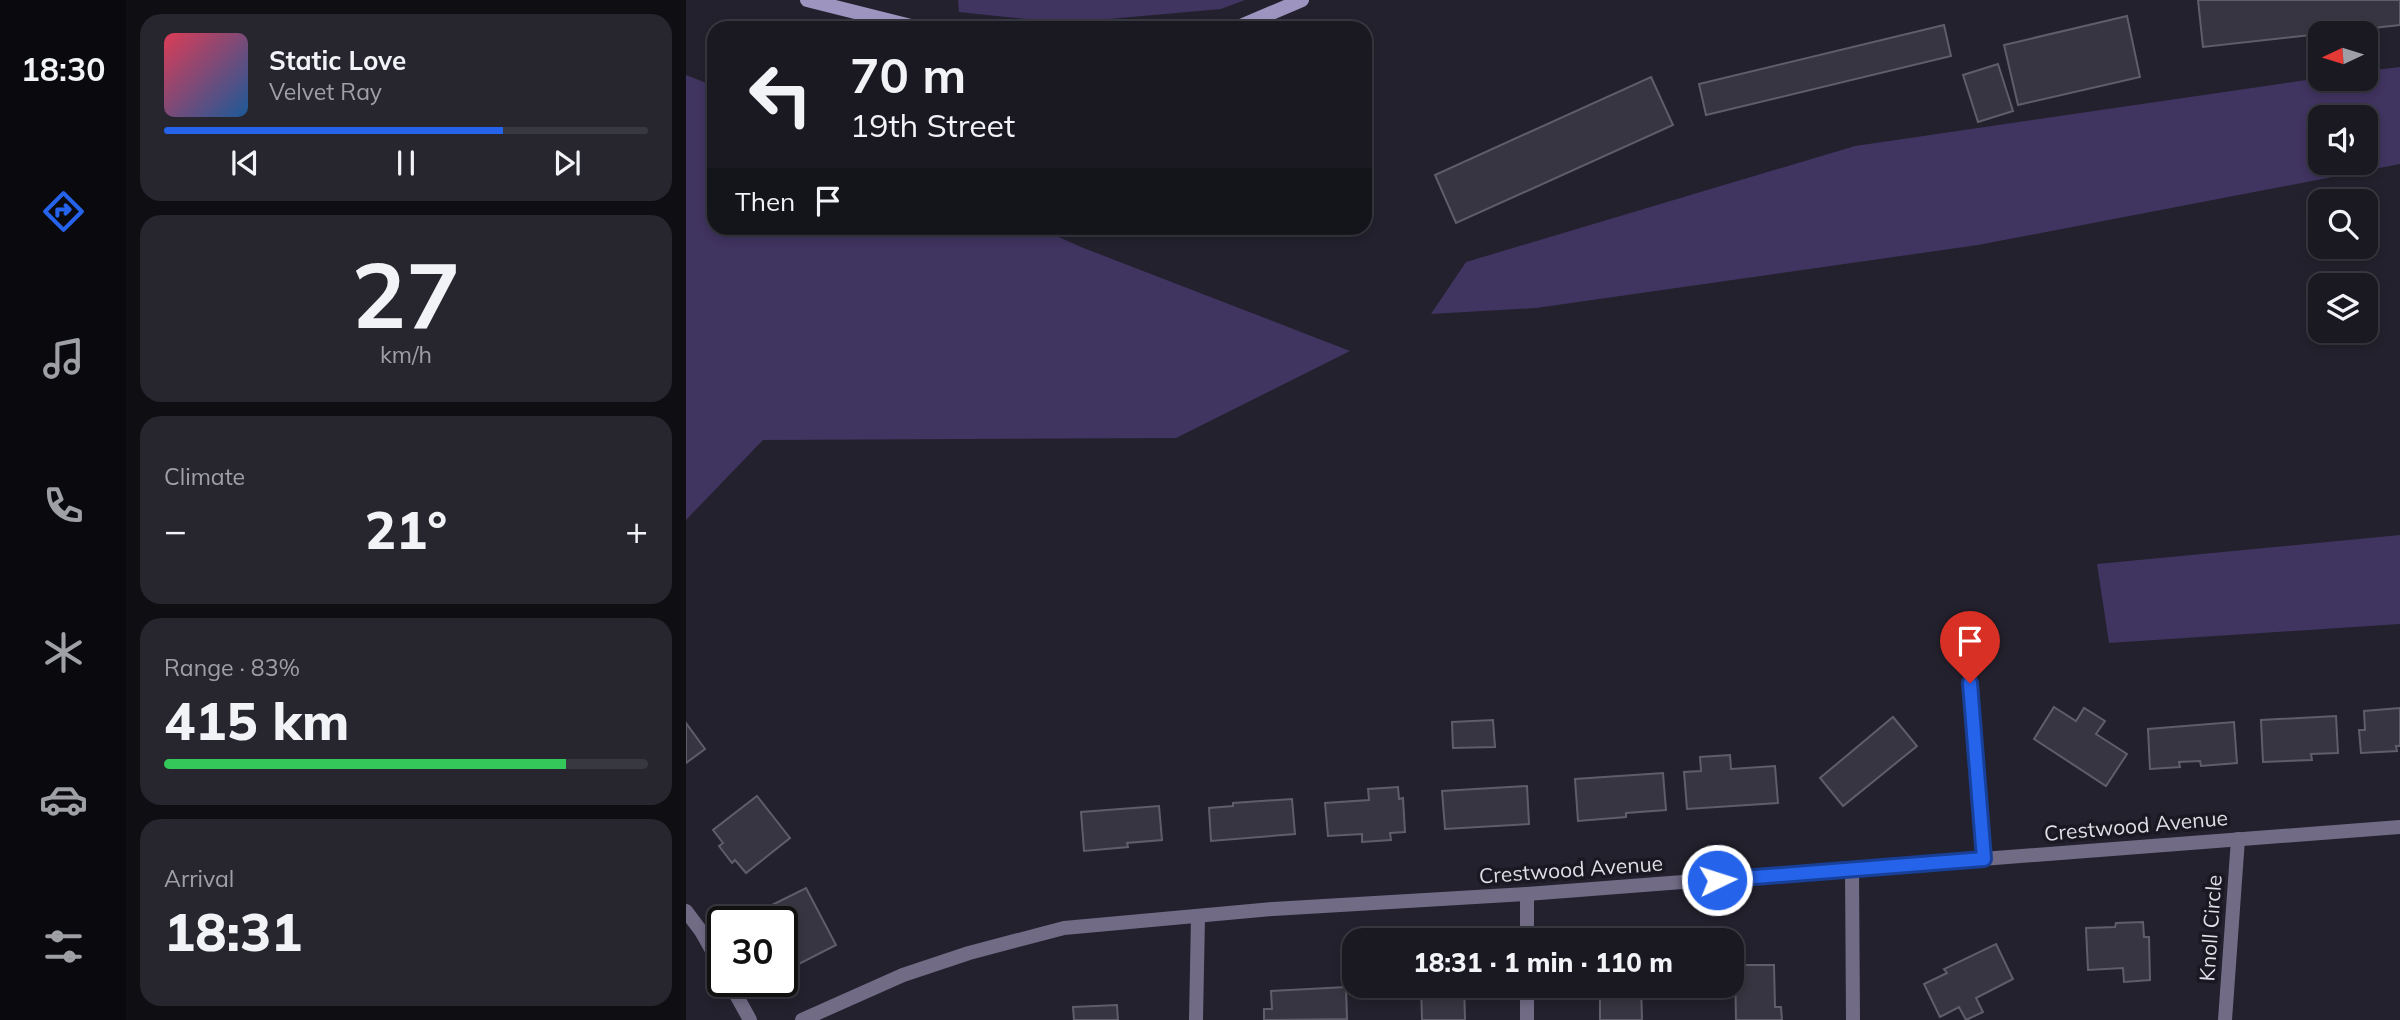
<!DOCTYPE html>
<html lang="en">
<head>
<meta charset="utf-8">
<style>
  :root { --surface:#1a1922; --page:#27262f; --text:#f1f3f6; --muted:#9fa0a5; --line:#383840; --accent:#2563eb }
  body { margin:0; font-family:Mulish,sans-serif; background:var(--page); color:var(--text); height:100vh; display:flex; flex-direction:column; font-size:26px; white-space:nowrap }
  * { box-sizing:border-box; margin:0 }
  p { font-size:23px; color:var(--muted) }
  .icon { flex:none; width:38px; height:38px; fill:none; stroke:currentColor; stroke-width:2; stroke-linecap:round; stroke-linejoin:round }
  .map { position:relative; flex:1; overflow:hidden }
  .side { display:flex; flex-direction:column; gap:14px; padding:14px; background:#0e0e13; width:560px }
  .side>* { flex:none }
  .top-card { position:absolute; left:21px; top:21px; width:665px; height:214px; border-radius:21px; box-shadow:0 4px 10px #0003,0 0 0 2px var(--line); background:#1a1922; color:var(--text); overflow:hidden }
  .needle { width:46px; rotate:266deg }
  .fabs { position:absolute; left:1622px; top:21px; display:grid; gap:14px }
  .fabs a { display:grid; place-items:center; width:70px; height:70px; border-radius:14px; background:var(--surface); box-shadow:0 4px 10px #0003,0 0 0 2px var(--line); font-size:35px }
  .speed { position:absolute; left:21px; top:906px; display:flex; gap:14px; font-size:35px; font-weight:700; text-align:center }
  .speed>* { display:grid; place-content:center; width:91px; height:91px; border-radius:50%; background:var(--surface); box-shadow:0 4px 10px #0003,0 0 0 2px var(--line); line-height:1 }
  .speed .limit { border:4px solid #111; border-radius:10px; background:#fff; color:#111 }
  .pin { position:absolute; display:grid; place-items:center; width:60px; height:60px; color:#fff; margin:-72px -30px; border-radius:50% 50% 50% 0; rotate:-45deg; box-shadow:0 0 7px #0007 }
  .pin .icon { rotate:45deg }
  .me { position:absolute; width:77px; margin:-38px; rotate:86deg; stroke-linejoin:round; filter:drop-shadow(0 0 5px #0008) }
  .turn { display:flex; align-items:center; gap:24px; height:147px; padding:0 28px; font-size:32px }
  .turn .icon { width:91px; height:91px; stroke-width:2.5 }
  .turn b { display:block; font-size:49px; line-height:60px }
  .then { display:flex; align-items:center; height:66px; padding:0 28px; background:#0003; gap:14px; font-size:26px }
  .big { font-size:52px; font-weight:800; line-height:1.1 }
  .side .card { flex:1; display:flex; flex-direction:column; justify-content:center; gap:10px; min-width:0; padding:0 24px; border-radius:21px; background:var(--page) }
  .side .dial { align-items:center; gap:0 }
  .dial b { font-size:91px; line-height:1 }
  .song { display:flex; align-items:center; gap:21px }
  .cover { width:84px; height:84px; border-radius:10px; background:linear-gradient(135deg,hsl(350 70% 55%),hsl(210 70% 35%)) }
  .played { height:7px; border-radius:4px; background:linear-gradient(90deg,var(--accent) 70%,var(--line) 70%) }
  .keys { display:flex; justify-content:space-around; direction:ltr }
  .heat { display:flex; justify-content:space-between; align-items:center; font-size:38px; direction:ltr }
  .charge { height:10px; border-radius:5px; background:linear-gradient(90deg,#34c759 83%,var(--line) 0) }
  .trip { position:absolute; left:656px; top:928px; width:402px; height:70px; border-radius:21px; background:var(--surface); box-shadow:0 4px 10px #0003,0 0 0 2px var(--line); font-weight:800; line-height:70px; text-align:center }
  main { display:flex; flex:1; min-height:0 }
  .menu { display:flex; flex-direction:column; width:126px; justify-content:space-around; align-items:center; background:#0a0a0e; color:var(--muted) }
  .menu .icon { width:49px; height:49px }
  .menu .on { color:var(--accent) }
  .menu b { font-size:32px; color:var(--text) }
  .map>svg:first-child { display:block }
  .green { fill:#403460; fill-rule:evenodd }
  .building { fill:#373541; stroke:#605d6a; stroke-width:2 }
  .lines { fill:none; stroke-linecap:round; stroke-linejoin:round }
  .street { stroke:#716b86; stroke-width:14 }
  .secondary { stroke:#9d94bf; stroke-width:14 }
  .route-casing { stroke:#184099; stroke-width:18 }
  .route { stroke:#2563eb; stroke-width:12 }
  .labels { text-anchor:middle; stroke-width:7; stroke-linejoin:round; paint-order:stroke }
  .street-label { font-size:21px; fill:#dfdde5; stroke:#1a1823 }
</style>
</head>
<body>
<main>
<nav class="menu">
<b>18:30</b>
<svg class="icon on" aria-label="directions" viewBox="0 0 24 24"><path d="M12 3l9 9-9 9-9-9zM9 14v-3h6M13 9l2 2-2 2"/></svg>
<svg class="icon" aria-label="music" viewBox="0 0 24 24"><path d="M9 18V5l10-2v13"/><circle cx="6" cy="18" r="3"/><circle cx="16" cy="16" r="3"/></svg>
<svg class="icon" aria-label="phone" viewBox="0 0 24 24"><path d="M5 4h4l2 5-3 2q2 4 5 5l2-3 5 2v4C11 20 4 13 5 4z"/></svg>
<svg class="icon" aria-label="climate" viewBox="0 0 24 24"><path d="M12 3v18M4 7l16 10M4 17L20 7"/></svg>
<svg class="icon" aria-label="car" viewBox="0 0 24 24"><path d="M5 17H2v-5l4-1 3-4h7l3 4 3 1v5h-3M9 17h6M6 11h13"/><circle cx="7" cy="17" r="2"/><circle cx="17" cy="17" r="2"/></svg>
<svg class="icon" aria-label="filters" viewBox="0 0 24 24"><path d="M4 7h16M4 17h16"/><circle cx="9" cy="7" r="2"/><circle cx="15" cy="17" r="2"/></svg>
</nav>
<section class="side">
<div class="card">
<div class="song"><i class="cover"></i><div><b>Static Love</b><p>Velvet Ray</p></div></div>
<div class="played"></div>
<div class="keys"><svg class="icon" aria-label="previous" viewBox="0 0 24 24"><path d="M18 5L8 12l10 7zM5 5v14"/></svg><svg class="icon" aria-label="pause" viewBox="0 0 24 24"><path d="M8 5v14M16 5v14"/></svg><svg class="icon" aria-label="next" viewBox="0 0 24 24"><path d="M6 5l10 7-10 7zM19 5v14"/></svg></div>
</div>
<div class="card dial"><b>27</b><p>km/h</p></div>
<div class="card"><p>Climate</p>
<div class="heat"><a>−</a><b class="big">21°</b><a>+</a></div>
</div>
<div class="card"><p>Range · 83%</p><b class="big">415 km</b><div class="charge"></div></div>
<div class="card"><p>Arrival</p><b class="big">18:31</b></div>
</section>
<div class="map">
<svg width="1714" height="1020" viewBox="0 0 1714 1020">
  <rect width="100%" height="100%" fill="#23212d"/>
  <!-- green -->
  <g class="green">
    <path d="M272,0H559L535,9L378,23L273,12Z"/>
    <path d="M1714,67V164L1292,245L850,308L745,314L780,262L1169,146L1634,78L1680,79V71ZM1634,117H1680V163H1634Z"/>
    <path d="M0,75L28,86V228H353L395,247L664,351L490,438L77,440L0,520Z"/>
    <path d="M1714,535V624L1423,643L1411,564Z"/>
  </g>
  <!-- building -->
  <g class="building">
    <path d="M1512,0H1714V25L1517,47Z"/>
    <path d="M1441,16L1454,77L1332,105L1318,45Z"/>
    <path d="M1258,25L1265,56L1020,115L1013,84Z"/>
    <path d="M1312,64L1327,111L1292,122L1277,75Z"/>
    <path d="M965,77L987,125L770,223L749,175Z"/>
    <path d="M1368,707L1390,721L1398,708L1419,721L1410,734L1441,754L1420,786L1348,739Z"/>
    <path d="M1714,708V746H1710L1711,751L1675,753L1673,730H1679L1678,711Z"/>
    <path d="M1650,716L1652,753L1625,754L1626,760L1577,762L1575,720Z"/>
    <path d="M1207,717L1231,746L1157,806L1134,778Z"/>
    <path d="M807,720L809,747L767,748L766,722Z"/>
    <path d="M1548,722L1551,763L1515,766L1514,761L1493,762L1494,767L1464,769L1462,729Z"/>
    <path d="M0,723L19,749L0,763Z"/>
    <path d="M1044,755L1045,769L1089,766L1092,803L1001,809L998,772L1015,771L1014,757Z"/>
    <path d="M977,773L980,810L940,813V817L892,821L889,779Z"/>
    <path d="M841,786L843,824L759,829L756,791Z"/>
    <path d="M712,787L713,799L717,798L719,832L704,833L705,840L676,842V834L642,836L639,803L683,800L682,789Z"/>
    <path d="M71,796L104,838L60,873L49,860L46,863L33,846L37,843L27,830Z"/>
    <path d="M606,799L609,834L525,841L523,808L547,806V803Z"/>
    <path d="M473,806L476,840L441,843L442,847L398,851L395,812Z"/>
    <path d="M120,888L150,945L107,967L96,948V922H90L82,907Z"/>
    <path d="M1457,922L1458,937H1463L1464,980L1438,982L1437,968L1402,970L1400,928L1429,927L1430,923Z"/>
    <path d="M1310,944L1327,979L1290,998L1297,1012L1280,1020L1273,1007L1254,1017L1238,984L1261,973L1258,969Z"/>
    <path d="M1049,965H1088L1089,1007H1095L1096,1020H1050Z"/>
    <path d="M735,985H778L779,1020H736Z"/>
    <path d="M914,985H955L956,1020H914Z"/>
    <path d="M660,987L661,1019L578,1020V1009H586L585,991Z"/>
    <path d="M431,1005L432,1020H388L387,1007Z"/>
  </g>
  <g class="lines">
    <!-- street -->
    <g class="street">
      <path d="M1284,683L1298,859"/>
      <path d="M1166,870L1167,1020"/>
      <path d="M841,894V940"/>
      <path d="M0,911L15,931L37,970"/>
      <path d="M43,982L64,1020"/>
      <path d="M841,985V1020"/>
      <path d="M116,1020L217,975L283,953L378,928L587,909L841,894L1714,827"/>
      <path d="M510,1020L512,917"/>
      <path d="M1539,1020L1552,839"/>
    </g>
    <!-- secondary -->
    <g class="secondary">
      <path d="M121,0L233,28"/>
      <path d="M550,28L616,0"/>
    </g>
  </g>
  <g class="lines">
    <defs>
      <path id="route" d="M1031,880L1298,859L1284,683"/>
    </defs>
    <!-- route casing -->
    <use href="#route" class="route-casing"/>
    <!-- route -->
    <use href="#route" class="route"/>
  </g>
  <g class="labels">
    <!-- street labels -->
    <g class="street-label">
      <text transform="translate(1450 826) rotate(-5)" y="7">Crestwood Avenue</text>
      <text transform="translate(885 870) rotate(-4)" y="7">Crestwood Avenue</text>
      <text transform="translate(1525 928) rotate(-86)" y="7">Knoll Circle</text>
    </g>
  </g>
</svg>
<div class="fabs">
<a><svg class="needle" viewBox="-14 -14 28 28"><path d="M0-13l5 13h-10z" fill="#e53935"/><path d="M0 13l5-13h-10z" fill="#9fa0a5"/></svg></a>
<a><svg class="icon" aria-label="sound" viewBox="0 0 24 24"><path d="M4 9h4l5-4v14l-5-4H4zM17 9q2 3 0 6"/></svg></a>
<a><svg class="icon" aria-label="search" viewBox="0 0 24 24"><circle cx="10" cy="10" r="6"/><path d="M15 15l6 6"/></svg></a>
<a><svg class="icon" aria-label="layers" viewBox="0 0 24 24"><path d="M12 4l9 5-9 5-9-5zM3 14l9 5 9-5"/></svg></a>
</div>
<div class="speed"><div class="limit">30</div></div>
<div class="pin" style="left:1284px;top:683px;background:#d93025"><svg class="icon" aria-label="arrive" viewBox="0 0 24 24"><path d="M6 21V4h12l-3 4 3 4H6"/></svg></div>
<svg class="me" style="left:1031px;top:880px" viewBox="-20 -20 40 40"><circle r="17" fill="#2563eb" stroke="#fff" stroke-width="3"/><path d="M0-11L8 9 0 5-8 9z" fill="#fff"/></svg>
<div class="trip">18:31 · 1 min · 110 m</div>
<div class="top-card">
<div class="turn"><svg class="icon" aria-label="left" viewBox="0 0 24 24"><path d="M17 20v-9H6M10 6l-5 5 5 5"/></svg><div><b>70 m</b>19th Street</div></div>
<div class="then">Then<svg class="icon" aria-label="arrive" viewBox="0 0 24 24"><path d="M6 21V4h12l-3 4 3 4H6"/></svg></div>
</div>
</div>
</main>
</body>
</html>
